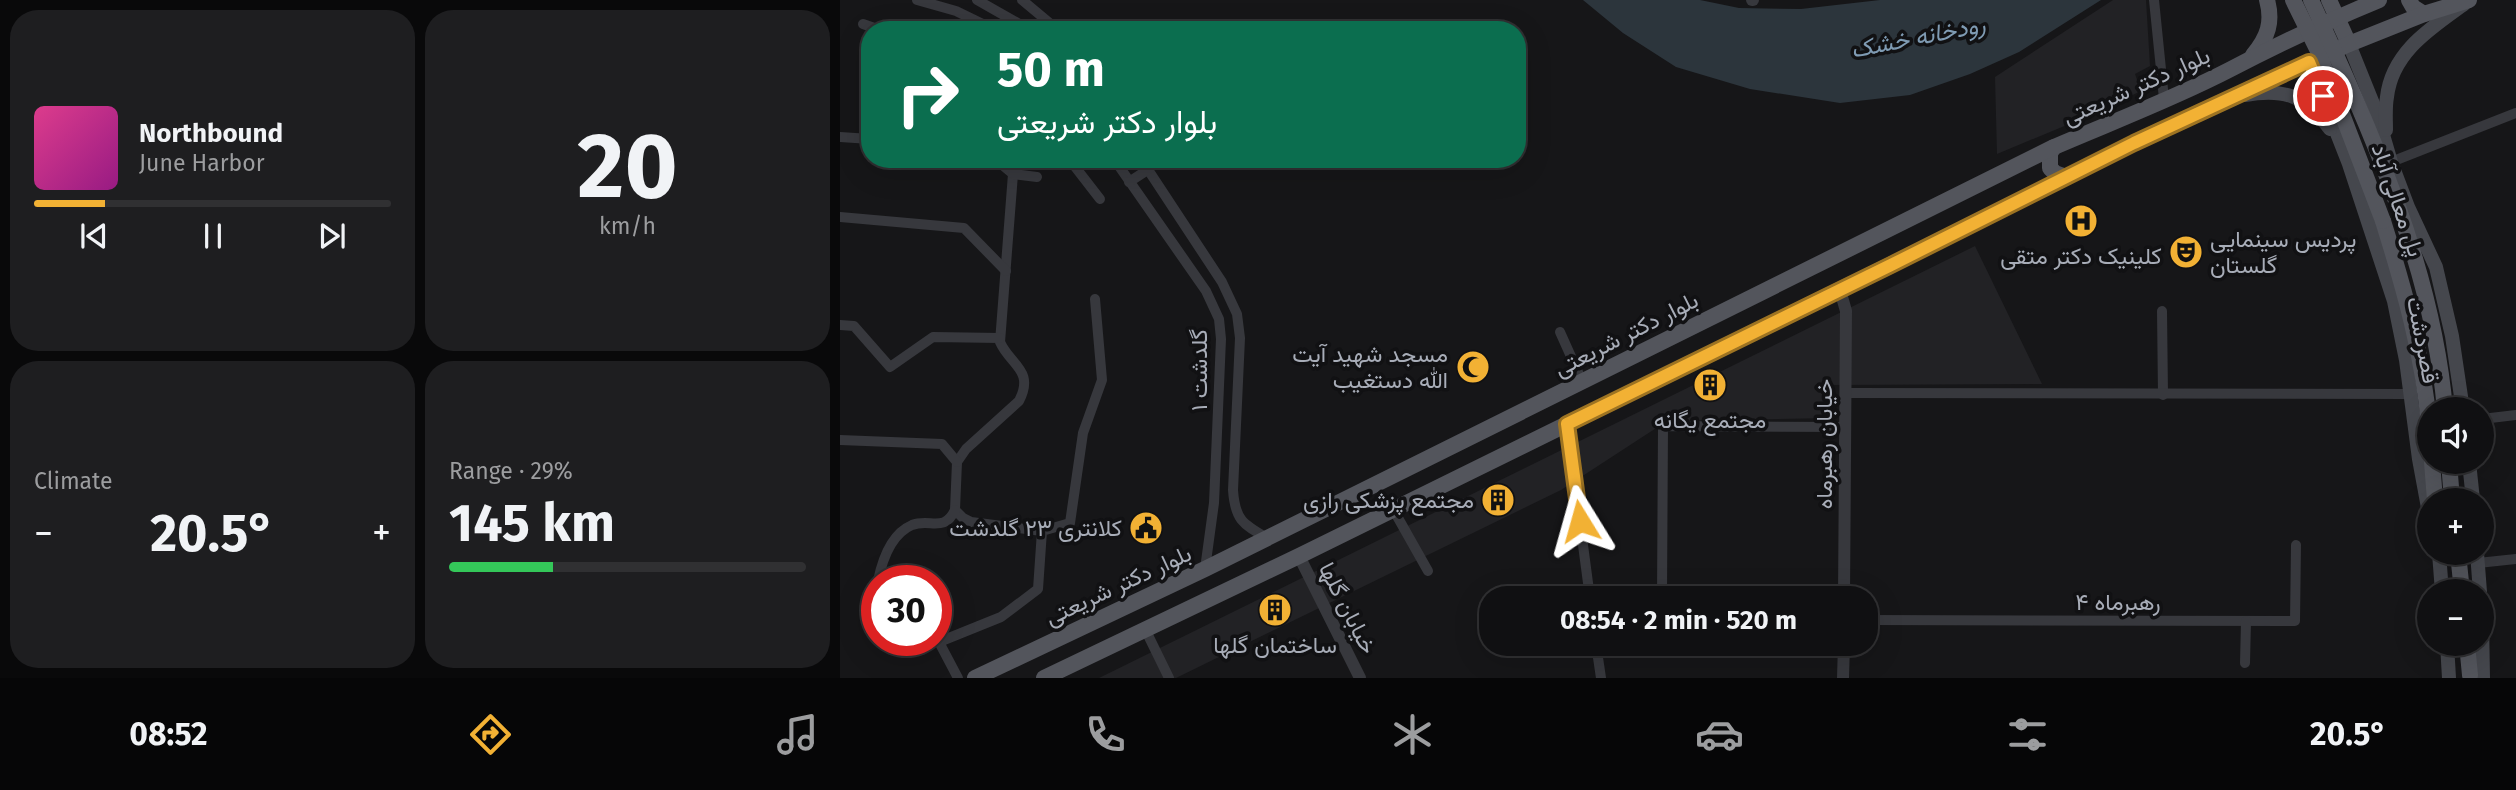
<!DOCTYPE html>
<html lang="en">
<head>
<meta charset="utf-8">
<style>
  :root { --surface:#101012; --page:#1e1e20; --text:#f1f3f6; --muted:#9c9d9f; --line:#303032; --accent:#f2b134 }
  body { margin:0; font-family:"Fira Sans",Vazirmatn,sans-serif; background:var(--page); color:var(--text); height:100vh; display:flex; flex-direction:column; font-size:26px; white-space:nowrap }
  * { box-sizing:border-box; margin:0 }
  p { font-size:23px; color:var(--muted) }
  .icon { flex:none; width:38px; height:38px; fill:none; stroke:currentColor; stroke-width:2; stroke-linecap:round; stroke-linejoin:round }
  .map { position:relative; flex:1; overflow:hidden }
  .drawer { display:flex; flex-direction:column; gap:10px; padding:10px; background:#09090a; width:840px }
  .drawer>* { flex:none }
  .top-card { position:absolute; left:21px; top:21px; width:665px; height:147px; border-radius:28px; box-shadow:0 7px 28px #0002,0 0 0 2px var(--line); background:#0b6e4f; color:#fff; overflow:hidden }
  .fabs { position:absolute; left:1577px; top:397px; display:grid; gap:14px }
  .fabs a { display:grid; place-items:center; width:77px; height:77px; border-radius:50%; background:var(--surface); box-shadow:0 7px 28px #0002,0 0 0 2px var(--line); font-size:35px }
  .speed { position:absolute; left:21px; top:565px; display:flex; gap:14px; font-size:35px; font-weight:700; text-align:center }
  .speed>* { display:grid; place-content:center; width:91px; height:91px; border-radius:50%; background:var(--surface); box-shadow:0 7px 28px #0002,0 0 0 2px var(--line); line-height:1 }
  .speed .limit { border:10px solid #d22; background:#fff; color:#111 }
  .pin { position:absolute; display:grid; place-items:center; width:60px; height:60px; color:#fff; margin:-30px; border:4px solid #fff; border-radius:50%; box-shadow:0 2px 7px #0007 }
  .me { position:absolute; width:77px; margin:-38px; rotate:352deg; stroke-linejoin:round; filter:drop-shadow(0 0 5px #0008) }
  .turn { display:flex; align-items:center; gap:24px; height:147px; padding:0 21px; font-size:32px }
  .turn .icon { width:91px; height:91px; stroke-width:2.5 }
  .turn b { display:block; font-size:49px; line-height:60px }
  .big { font-size:52px; font-weight:700; line-height:1.1 }
  .drawer .card { flex:1; display:flex; flex-direction:column; justify-content:center; gap:10px; min-width:0; padding:0 24px; border-radius:28px; background:var(--page) }
  .drawer .dial { align-items:center; gap:0 }
  .dial b { font-size:91px; line-height:1 }
  .song { display:flex; align-items:center; gap:21px }
  .cover { width:84px; height:84px; border-radius:10px; background:linear-gradient(135deg,hsl(330 70% 55%),hsl(310 70% 35%)) }
  .played { height:7px; border-radius:4px; background:linear-gradient(90deg,var(--accent) 20%,var(--line) 20%) }
  .keys { display:flex; justify-content:space-around; direction:ltr }
  .heat { display:flex; justify-content:space-between; align-items:center; font-size:38px; direction:ltr }
  .charge { height:10px; border-radius:5px; background:linear-gradient(90deg,#34c759 29%,var(--line) 0) }
  .drawer .tiles { flex:1; display:grid; gap:10px; grid-template-columns:repeat(2,1fr) }
  .trip { position:absolute; left:639px; top:586px; width:399px; height:70px; border-radius:28px; background:var(--surface); box-shadow:0 7px 28px #0002,0 0 0 2px var(--line); font-weight:700; line-height:70px; text-align:center }
  .menu { display:flex; height:112px; justify-content:space-around; align-items:center; background:#060607; color:var(--muted) }
  .menu .icon { width:49px; height:49px }
  .menu .active { color:var(--accent) }
  .menu b { font-size:32px; color:var(--text) }
  main { display:flex; flex:1; min-height:0 }
  .map>svg:first-child { display:block }
  .built { fill:#222225 }
  .water { fill:#2c353c }
  .lines { fill:none; stroke-linecap:round; stroke-linejoin:round }
  .minor { stroke:#37383d; stroke-width:10 }
  .tertiary { stroke:#37383d; stroke-width:12 }
  .secondary { stroke:#45474d; stroke-width:14 }
  .primary { stroke:#53555c; stroke-width:16 }
  .primary-bridge { stroke:#53555c; stroke-width:16 }
  .route-casing { stroke:#9d7322; stroke-width:18 }
  .route { stroke:#f2b134; stroke-width:12 }
  .labels { text-anchor:middle; stroke-width:7; stroke-linejoin:round; paint-order:stroke }
  .street-label { font-size:23px; fill:#a8adb8; stroke:#111113 }
  .poi-label { font-size:23px; fill:#a8adb8; stroke:#111113 }
  .water-label { font-size:24px; font-style:italic; fill:#7f9bb3; stroke:#111113 }
</style>
</head>
<body>
<main>
<section class="drawer">
<div class="tiles">
<div class="card">
<div class="song"><i class="cover"></i><div><b>Northbound</b><p>June Harbor</p></div></div>
<div class="played"></div>
<div class="keys"><svg class="icon" aria-label="previous" viewBox="0 0 24 24"><path d="M18 5L8 12l10 7zM5 5v14"/></svg><svg class="icon" aria-label="pause" viewBox="0 0 24 24"><path d="M8 5v14M16 5v14"/></svg><svg class="icon" aria-label="next" viewBox="0 0 24 24"><path d="M6 5l10 7-10 7zM19 5v14"/></svg></div>
</div>
<div class="card dial"><b>20</b><p>km/h</p></div>
<div class="card"><p>Climate</p>
<div class="heat"><a>−</a><b class="big">20.5°</b><a>+</a></div>
</div>
<div class="card"><p>Range · 29%</p><b class="big">145 km</b><div class="charge"></div></div>
</div>
</section>
<div class="map">
<svg width="1676" height="678" viewBox="0 0 1676 678">
  <rect width="100%" height="100%" fill="#161618"/>
  <!-- built -->
  <g class="built">
    <path d="M1273,0H1306L1310,66L1295,74L1301,91L1246,117L1157,154L1155,77Z"/>
    <path d="M1135,246L1202,384L991,385L990,418L827,421L721,490L336,678H259Z"/>
  </g>
  <!-- water -->
  <path class="water" d="M743,0H860L899,8L961,9L1040,0H1261L1179,52L1130,74L1070,95L1000,103L910,89L836,67L783,33Z"/>
  <g class="lines">
    <!-- minor -->
    <g class="minor">
      <path d="M77,0L116,11L155,30"/>
      <path d="M137,0L190,30"/>
      <path d="M182,0L218,30"/>
      <path d="M1314,0L1324,99"/>
      <path d="M23,24L40,30"/>
      <path d="M0,137L30,139"/>
      <path d="M155,159L173,174L160,342C170,365 195,370 179,401L126,449L117,462L115,510L123,518L131,522L202,531"/>
      <path d="M229,159L260,199"/>
      <path d="M274,159L366,291L379,319L381,339L374,503L365,569"/>
      <path d="M301,159L382,282L397,314L400,338L393,490C395,519 402,524 427,538"/>
      <path d="M1551,162L1676,113"/>
      <path d="M173,174L197,177"/>
      <path d="M289,182L309,169"/>
      <path d="M0,217L124,228L166,271"/>
      <path d="M1322,311L1323,395"/>
      <path d="M0,325L14,326L50,367L93,337L160,338"/>
      <path d="M720,332L742,381"/>
      <path d="M1006,393L1570,394"/>
      <path d="M1642,419L1676,415"/>
      <path d="M727,424L750,598"/>
      <path d="M0,440L102,444L117,462"/>
      <path d="M553,509L588,571"/>
      <path d="M1638,563L1676,559"/>
      <path d="M38,581C42,561 51,534 72,525C90,518 104,533 115,510"/>
      <path d="M822,596L823,426L1006,427"/>
      <path d="M1026,620L1455,621L1456,545"/>
      <path d="M306,631L329,678"/>
      <path d="M33,636L37,584"/>
      <path d="M756,644L761,678"/>
      <path d="M1405,663L1406,621"/>
      <path d="M118,678L99,642L161,617L198,589L202,531L230,523L243,433L262,380L255,299"/>
    </g>
    <!-- tertiary -->
    <g class="tertiary">
      <path d="M912,0H913"/>
      <path d="M1000,290L1006,311L1004,598"/>
      <path d="M459,556L520,678"/>
      <path d="M1003,678L1004,644"/>
    </g>
    <!-- secondary -->
    <g class="secondary">
      <path d="M1509,44L1536,111L1551,162L1568,207L1596,267L1612,336L1623,410"/>
      <path d="M1469,62L1509,164L1554,301L1566,360L1579,459L1589,513"/>
      <path d="M1405,95C1446,88 1465,96 1490,129"/>
      <path d="M1546,130C1546,119 1545,108 1547,97C1552,52 1591,28 1624,4"/>
      <path d="M1629,462L1633,500"/>
      <path d="M1599,553L1602,592"/>
      <path d="M1637,553L1640,592"/>
      <path d="M1642,620L1643,678"/>
      <path d="M1607,644L1609,678"/>
    </g>
    <!-- primary -->
    <g class="primary">
      <path d="M1489,0L1509,44"/>
      <path d="M1569,0L1573,7L1584,14"/>
      <path d="M1413,55C1428,37 1433,22 1427,0"/>
      <path d="M1214,147L1210,153V168L1215,173L1226,177"/>
      <path d="M1543,221C1564,288 1583,355 1589,425"/>
      <path d="M1592,462L1595,500"/>
      <path d="M1609,462L1612,500"/>
      <path d="M1618,553L1622,592"/>
      <path d="M1627,644L1630,675"/>
      <path d="M135,678L365,569L1214,147C1272,122 1333,99 1389,70C1438,44 1488,21 1539,0"/>
      <path d="M204,678L459,556L1050,265L1294,143L1509,44L1584,14L1629,0"/>
    </g>
    <!-- primary-bridge -->
    <g class="primary-bridge">
      <path d="M1453,0L1478,51L1543,221"/>
      <path d="M1471,0C1530,129 1593,267 1605,410"/>
    </g>
  </g>
  <g class="lines">
    <defs>
      <path id="route" d="M740,521L727,424L1051,265L1294,143L1469,62L1483,96"/>
    </defs>
    <!-- route casing -->
    <use href="#route" class="route-casing"/>
    <!-- route -->
    <use href="#route" class="route"/>
  </g>
  <!-- icons -->
  <defs>
    <symbol id="hospital-disc" viewBox="-11 -11 22 22"><circle r="9.5" fill="#f2b134" stroke="#111113"/><path d="M-5-5h3v3.5h4V-5h3V5h-3V1.5h-4V5h-3Z" fill="#111"/></symbol>
    <symbol id="theatre-disc" viewBox="-11 -11 22 22"><circle r="9.5" fill="#f2b134" stroke="#111113"/><path d="M-5-5.5Q0-4 5-5.5V0Q5 5 0 6Q-5 5-5 0ZM-3.3-2.5H-1v1.5H-3.3ZM1-2.5H3.3v1.5H1ZM-2.8 1Q0 5.5 2.8 1Z" fill="#111"/></symbol>
    <symbol id="mosque-disc" viewBox="-11 -11 22 22"><circle r="9.5" fill="#f2b134" stroke="#111113"/><path d="M3.5-4.9A6 6 0 1 0 3.5 4.9A5 5 0 1 1 3.5-4.9Z" fill="#111"/></symbol>
    <symbol id="building-disc" viewBox="-11 -11 22 22"><circle r="9.5" fill="#f2b134" stroke="#111113"/><path d="M-4-6H4V6H1V3H-1V6H-4ZM-2.5-4.3h1.7v1.8h-1.7ZM.8-4.3h1.7v1.8H.8ZM-2.5-1h1.7V.8h-1.7ZM.8-1h1.7V.8H.8Z" fill="#111"/></symbol>
    <symbol id="civic-disc" viewBox="-11 -11 22 22"><circle r="9.5" fill="#f2b134" stroke="#111113"/><path d="M-.6-6.5H3V-4.5H.6V-3L4-1V1h2V6H-6V1h2V-1L-.6-3ZM-1.2 2.5V6h2.4V2.5Z" fill="#111"/></symbol>
  </defs>
  <g fill-rule="evenodd">
    <use href="#hospital-disc" x="1222" y="202" width="38" height="38"/>
    <use href="#theatre-disc" x="1327" y="233" width="38" height="38"/>
    <use href="#mosque-disc" x="614" y="348" width="38" height="38"/>
    <use href="#building-disc" x="851" y="366" width="38" height="38"/>
    <use href="#building-disc" x="639" y="481" width="38" height="38"/>
    <use href="#civic-disc" x="287" y="509" width="38" height="38"/>
    <use href="#building-disc" x="416" y="591" width="38" height="38"/>
  </g>
  <g class="labels">
    <!-- street labels -->
    <g class="street-label">
      <text transform="translate(1296 86) rotate(-24)" y="8">بلوار دکتر شریعتی</text>
      <text transform="translate(1558 200) rotate(71)" y="8">پل معالی آباد</text>
      <text transform="translate(786 334) rotate(-27)" y="8">بلوار دکتر شریعتی</text>
      <text transform="translate(1583 340) rotate(79)" y="8">قصردشت</text>
      <text transform="translate(359 370) rotate(-90)" y="8">گلدشت ۱</text>
      <text transform="translate(984 444) rotate(-90)" y="8">خیابان رهبرماه</text>
      <text transform="translate(278 585) rotate(-25)" y="8">بلوار دکتر شریعتی</text>
      <text x="1278" y="610">۴ رهبرماه</text>
      <text transform="translate(508 608) rotate(63)" y="8">خیابان گلها</text>
    </g>
    <!-- poi labels -->
    <g class="poi-label">
      <text x="1370" y="247" text-anchor="start">پردیس سینمایی<tspan x="1370" dy="26">گلستان</tspan></text>
      <text x="1241" y="264">کلینیک دکتر متقی</text>
      <text x="608" y="362" text-anchor="end">مسجد شهید آیت<tspan x="608" dy="26">الله دستغیب</tspan></text>
      <text x="870" y="428">مجتمع یگانه</text>
      <text x="634" y="508" text-anchor="end">مجتمع پزشکی رازی</text>
      <text x="282" y="536" text-anchor="end">کلانتری ۲۳ گلدشت</text>
      <text x="435" y="653">ساختمان گلها</text>
    </g>
    <!-- water labels -->
    <g class="water-label">
      <text transform="translate(1078 37) rotate(-11)" y="8">رودخانه خشک</text>
    </g>
  </g>
</svg>
<div class="fabs">
<a><svg class="icon" aria-label="sound" viewBox="0 0 24 24"><path d="M4 9h4l5-4v14l-5-4H4zM17 9q2 3 0 6"/></svg></a>
<a>+</a>
<a>−</a>
</div>
<div class="speed"><div class="limit">30</div></div>
<div class="pin" style="left:1483px;top:96px;background:#d93025"><svg class="icon" aria-label="arrive" viewBox="0 0 24 24"><path d="M6 21V4h12l-3 4 3 4H6"/></svg></div>
<svg class="me" style="left:740px;top:521px" viewBox="-20 -20 40 40"><path d="M0-17L14 15 0 8-14 15z" fill="#f2b134" stroke="#fff" stroke-width="4"/></svg>
<div class="trip">08:54 · 2 min · 520 m</div>
<div class="top-card">
<div class="turn"><svg class="icon" aria-label="right" viewBox="0 0 24 24"><path d="M7 20v-9h11M14 6l5 5-5 5"/></svg><div><b>50 m</b>بلوار دکتر شریعتی</div></div>
</div>
</div>
</main>
<nav class="menu">
<b>08:52</b>
<svg class="icon active" aria-label="directions" viewBox="0 0 24 24"><path d="M12 3l9 9-9 9-9-9zM9 14v-3h6M13 9l2 2-2 2"/></svg>
<svg class="icon" aria-label="music" viewBox="0 0 24 24"><path d="M9 18V5l10-2v13"/><circle cx="6" cy="18" r="3"/><circle cx="16" cy="16" r="3"/></svg>
<svg class="icon" aria-label="phone" viewBox="0 0 24 24"><path d="M5 4h4l2 5-3 2q2 4 5 5l2-3 5 2v4C11 20 4 13 5 4z"/></svg>
<svg class="icon" aria-label="climate" viewBox="0 0 24 24"><path d="M12 3v18M4 7l16 10M4 17L20 7"/></svg>
<svg class="icon" aria-label="car" viewBox="0 0 24 24"><path d="M5 17H2v-5l4-1 3-4h7l3 4 3 1v5h-3M9 17h6M6 11h13"/><circle cx="7" cy="17" r="2"/><circle cx="17" cy="17" r="2"/></svg>
<svg class="icon" aria-label="filters" viewBox="0 0 24 24"><path d="M4 7h16M4 17h16"/><circle cx="9" cy="7" r="2"/><circle cx="15" cy="17" r="2"/></svg>
<b>20.5°</b>
</nav>
</body>
</html>
